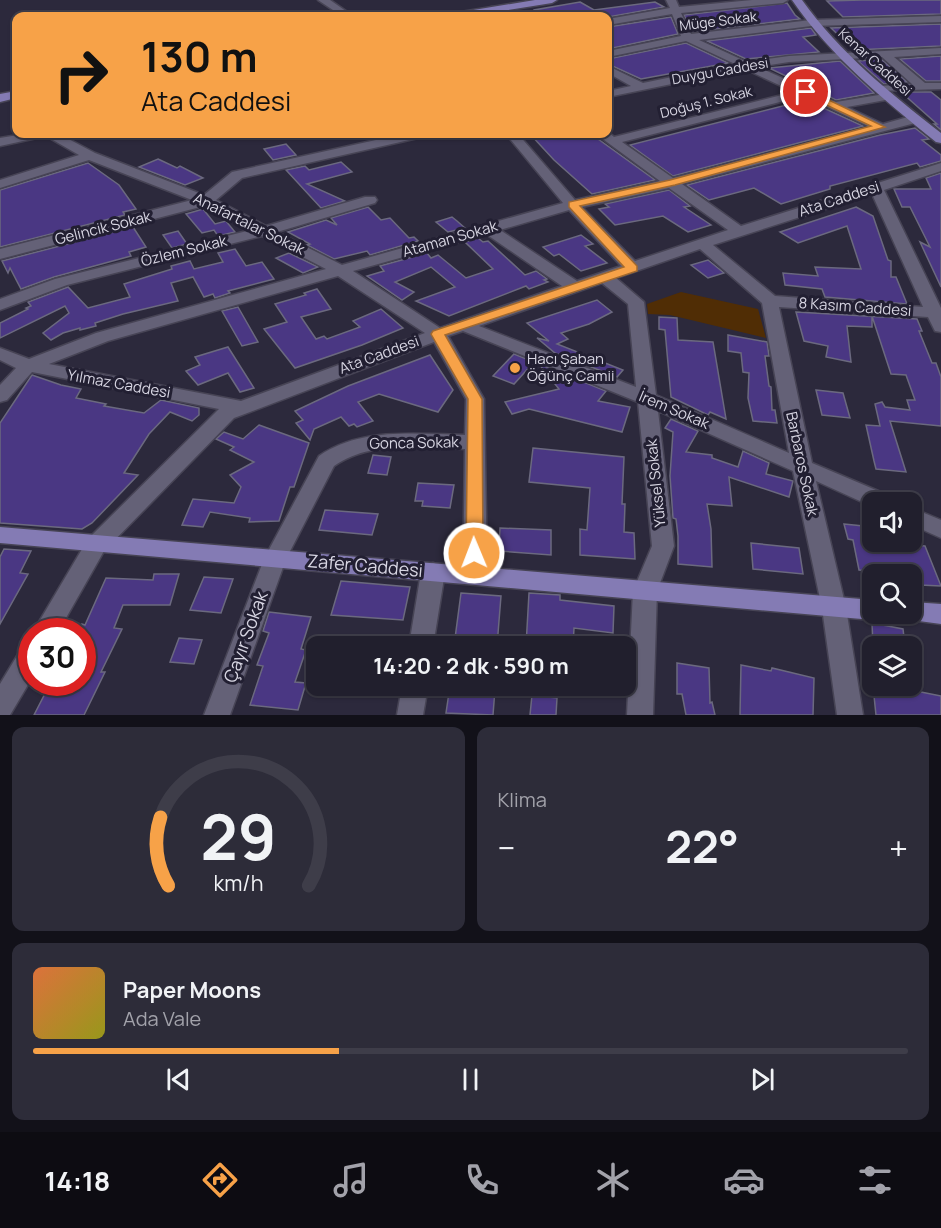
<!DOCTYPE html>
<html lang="tr">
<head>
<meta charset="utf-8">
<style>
  :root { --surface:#211f2d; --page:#2d2c39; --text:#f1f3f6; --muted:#a2a2aa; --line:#3e3d49; --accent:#f7a248 }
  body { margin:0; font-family:Manrope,sans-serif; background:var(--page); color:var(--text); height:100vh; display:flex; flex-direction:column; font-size:22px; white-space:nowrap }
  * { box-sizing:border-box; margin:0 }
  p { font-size:20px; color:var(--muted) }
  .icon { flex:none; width:33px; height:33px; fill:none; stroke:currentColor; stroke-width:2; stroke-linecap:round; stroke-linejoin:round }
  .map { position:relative; height:715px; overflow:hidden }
  .details { display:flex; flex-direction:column; gap:12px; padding:12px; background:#121119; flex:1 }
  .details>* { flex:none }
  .guide { position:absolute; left:12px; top:12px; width:600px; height:126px; border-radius:12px; box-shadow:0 2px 4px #0004,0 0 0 2px var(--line); background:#f7a248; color:#111; overflow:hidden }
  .tools { position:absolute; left:862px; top:492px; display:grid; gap:12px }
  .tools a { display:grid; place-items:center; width:60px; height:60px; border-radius:12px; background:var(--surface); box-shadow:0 2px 4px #0004,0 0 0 2px var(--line); font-size:30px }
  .speed { position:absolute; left:18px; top:618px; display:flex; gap:12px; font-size:30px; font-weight:700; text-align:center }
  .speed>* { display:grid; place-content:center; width:78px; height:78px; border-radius:50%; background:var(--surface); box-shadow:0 2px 4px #0004,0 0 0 2px var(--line); line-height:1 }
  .speed .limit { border:9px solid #d22; background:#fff; color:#111 }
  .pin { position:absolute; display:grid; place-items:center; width:51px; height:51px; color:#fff; margin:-26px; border:3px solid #fff; border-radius:50%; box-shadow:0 2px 6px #0007 }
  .me { position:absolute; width:66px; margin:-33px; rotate:359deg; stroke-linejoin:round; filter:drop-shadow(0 0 4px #0008) }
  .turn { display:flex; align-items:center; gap:21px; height:126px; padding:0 30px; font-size:27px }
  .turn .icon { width:78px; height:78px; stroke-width:2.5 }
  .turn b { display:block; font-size:42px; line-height:51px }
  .big { font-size:45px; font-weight:700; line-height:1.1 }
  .details .tile { flex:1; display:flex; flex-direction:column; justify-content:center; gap:9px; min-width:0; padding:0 21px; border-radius:12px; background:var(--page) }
  .details .dial { align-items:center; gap:0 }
  .dial svg { height:156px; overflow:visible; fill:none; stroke:var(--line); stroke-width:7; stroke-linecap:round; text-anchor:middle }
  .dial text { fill:var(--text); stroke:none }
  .song { display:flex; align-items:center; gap:18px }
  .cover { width:72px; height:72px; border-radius:9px; background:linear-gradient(135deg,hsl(20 70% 55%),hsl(60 70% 35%)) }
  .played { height:6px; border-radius:3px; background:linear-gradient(90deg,var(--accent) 35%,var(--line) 35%) }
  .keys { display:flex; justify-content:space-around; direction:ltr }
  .heat { display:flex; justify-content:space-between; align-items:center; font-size:33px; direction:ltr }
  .details .tiles { flex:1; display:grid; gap:12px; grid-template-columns:1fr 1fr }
  .tile:last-child { grid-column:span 2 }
  .trip { position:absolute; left:306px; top:636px; width:330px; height:60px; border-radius:12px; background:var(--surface); box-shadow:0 2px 4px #0004,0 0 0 2px var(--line); font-weight:700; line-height:60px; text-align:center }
  .tabs { display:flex; height:96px; justify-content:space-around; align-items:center; background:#0d0c12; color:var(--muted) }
  .tabs .icon { width:42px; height:42px }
  .tabs .current { color:var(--accent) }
  .tabs b { font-size:27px; color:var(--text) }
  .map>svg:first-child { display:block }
  .green { fill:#502d05 }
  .building { fill:#4a3783; stroke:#6b697f; stroke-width:1.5 }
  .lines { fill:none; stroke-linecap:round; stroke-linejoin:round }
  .minor-casing { stroke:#474455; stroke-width:3 }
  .major-casing { stroke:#474455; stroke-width:3 }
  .minor { fill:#646177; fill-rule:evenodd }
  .major { fill:#847bb4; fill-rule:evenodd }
  .route { fill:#f7a248; stroke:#a1692f; stroke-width:1.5 }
  .poi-dot { fill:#f7a248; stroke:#221f32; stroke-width:2 }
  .labels { text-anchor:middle; stroke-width:6; stroke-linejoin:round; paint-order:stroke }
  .far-street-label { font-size:14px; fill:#d7d5e2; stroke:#221f32 }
  .street-label { font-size:15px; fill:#d7d5e2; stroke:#221f32 }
  .poi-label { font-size:15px; fill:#d7d5e2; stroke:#221f32; text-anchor:start }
  .near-street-label { font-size:18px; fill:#d7d5e2; stroke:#221f32 }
</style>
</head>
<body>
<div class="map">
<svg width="941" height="715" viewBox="0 0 941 715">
  <rect width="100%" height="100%" fill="#2c293c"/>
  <!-- green -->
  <path class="green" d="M681,292L758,309L766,338L670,315L648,314L647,304Z"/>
  <!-- building -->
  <g class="building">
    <path d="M862,0H941V14L843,17L827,1Z"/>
    <path d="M580,2L594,10L655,2L664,7L608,17L534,16V10Z"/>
    <path d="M787,3L795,15L800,19L692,32L684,15Z"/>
    <path d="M671,17L678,34L608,49V27Z"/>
    <path d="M941,24V46L854,50L831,28Z"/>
    <path d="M811,28L816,35L803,37L819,52L746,59L707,41Z"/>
    <path d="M686,43L728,63L641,79L608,64V59Z"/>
    <path d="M941,56V81H926L900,59Z"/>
    <path d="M881,59L907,82L884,84L858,61Z"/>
    <path d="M840,61L874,93L836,100L769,68Z"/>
    <path d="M901,92H931L941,100V130L934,124H937Z"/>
    <path d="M806,100L863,126L673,176L630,145Z"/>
    <path d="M915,128L929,139L922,140L941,155V161L920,167L917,163L830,186V189L781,204L754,188L709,200L687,185L880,135Z"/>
    <path d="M530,134H591L655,180L592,194L554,160Z"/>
    <path d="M286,144L296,155L273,160L264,149Z"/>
    <path d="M158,159L177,168L180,166L203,178L185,185L139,167Z"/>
    <path d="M341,162L352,172L307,184L345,201L321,208L286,170L305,166L309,170Z"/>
    <path d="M88,163L119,185L136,209L123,212L125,215L0,247V190Z"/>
    <path d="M941,173V287L920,242L930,247L910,207H902L894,189H931L926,178Z"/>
    <path d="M669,190L690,206L684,207L711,225L688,232L663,216L615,225L599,209L609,207L605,204Z"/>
    <path d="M368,207L381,220L390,218L409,238L414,237L418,241L370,255L367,251L334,259L307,245L310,244L288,232L326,220L337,225L331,218Z"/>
    <path d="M856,207L873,216L888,260L891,261V277H896L907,304L825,297L822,289L785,285L783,273L818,276L815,267L861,269L847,226L798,243L780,232Z"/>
    <path d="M203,209L215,224L226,221L235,232L218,236L214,230L202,233L186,214Z"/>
    <path d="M452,217L457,221L465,228L448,232L436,222Z"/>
    <path d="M133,227L146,247L129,252L131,256L54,277L21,289L10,268L8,273L2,261Z"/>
    <path d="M178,231L187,244L172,248L163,235Z"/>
    <path d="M581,235L593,244L585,246L607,263L581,271L559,254L554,256L543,247Z"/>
    <path d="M478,238L483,242L488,241L525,275L536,271L547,279L544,280L548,282L529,289L526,286L449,316L416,301L455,287L431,267L395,282L414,292L402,300L367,276L384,271L380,266L427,253L431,258L438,255L466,278L493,269L465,242Z"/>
    <path d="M235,249L246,266L262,262L274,279L228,291L230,293L215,298L213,294L204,297L193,277L171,283L178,301L123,314L95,323L96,326L80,330V328L63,333L51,340L43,333L69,313L65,306L0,338V323L28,309L26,308L31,306L28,302L68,287L88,308L130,297L124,284L172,269L171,266L190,261L194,269L223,262L218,253Z"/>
    <path d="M289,253L318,267L303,273L276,258Z"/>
    <path d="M708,260L713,264L724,273L708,278L691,265Z"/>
    <path d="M317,289L331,309L301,317L316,339L324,336L327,339L360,327L353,321L381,309L403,328L362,345L295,368L264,329L287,322L275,304L306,295L304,293Z"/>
    <path d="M597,300L612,312L589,324L561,333L568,339L557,344L623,370L617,377L555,353L537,338L549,341L527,323Z"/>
    <path d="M238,307L258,342L242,346L222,311Z"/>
    <path d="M796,312L917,319L922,331H919L932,363H936L941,377V426L890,421L906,472L876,469L874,461L866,425L880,426L875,404L882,402L885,407L910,410L907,400H915L906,375L891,374L872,316V327L847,326L851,362L826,357L828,346L804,341Z"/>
    <path d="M659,317L677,318L678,340L713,342L726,419L710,412L708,415L671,397L665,330L659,329Z"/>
    <path d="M728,335L767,342L769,356H765L769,386L771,387L772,410H775L777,423L753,421L748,398L749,373L743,372L741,353L728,351Z"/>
    <path d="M228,347L254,388L240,392L228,373L198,385L186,371L200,365L195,357Z"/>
    <path d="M514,354L534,362L514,384L493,376Z"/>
    <path d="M430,355L453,390L438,412L379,394L358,402L373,421L357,427L354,424L349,426L341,417L314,429L310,440L296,423L303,420L295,411L348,386Z"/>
    <path d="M539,364L606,391L598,401L630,407L622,432L529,409L512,414L505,402L559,389Z"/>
    <path d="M32,375L61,385L81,389L76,398L106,404L104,406L144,413L161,400L199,408V415L192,421L170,412L149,434L124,473L138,475L92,523L82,529L0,523V423Z"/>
    <path d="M816,390L843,393L850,418L822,415Z"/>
    <path d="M671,419L698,431L686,452L712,455V458L738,467L743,451L769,463L766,474L793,481L789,497L729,477L732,506L707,504L711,529L712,567L678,564V536L676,519L673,518L670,476L673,432L665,428Z"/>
    <path d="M259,425L309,443L294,487H290L279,521L249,522L250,518L210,512L203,527L182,525L193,499L234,503L241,487L230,475L254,462L230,450L234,447L216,439L224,432L243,439Z"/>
    <path d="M533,448L624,457L622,504H625L624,532L634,533L635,559L580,555V529L587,530L590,488L529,482Z"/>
    <path d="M373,455L391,457L387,475L368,473Z"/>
    <path d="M418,483L454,485L450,508L422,506L423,501H415Z"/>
    <path d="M325,510L378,514L372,535L319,530Z"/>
    <path d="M844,524L873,527V542H896L897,544L925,546L941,586L920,585L916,574L859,570L853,540L848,539Z"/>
    <path d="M500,528L551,530V555L499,551Z"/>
    <path d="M751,543L799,548L803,574L753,569Z"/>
    <path d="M4,549L31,551L20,573L28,574L0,624V557Z"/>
    <path d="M154,574H179L170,605H123L114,628L122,629L101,672H105L84,715H34L51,682H82V624L85,625L106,578L153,580Z"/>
    <path d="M204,577L233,579L221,613L190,610Z"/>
    <path d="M341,581L410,587L403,620L331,615Z"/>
    <path d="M461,593L501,596L497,646H454Z"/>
    <path d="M529,593L560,595V600L614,606L613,633L574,628L573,646H526Z"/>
    <path d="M269,612L311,617L301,649L306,650L295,682L306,683L298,710L250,705L263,666L257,665L269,633L263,631Z"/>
    <path d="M872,623L903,629L905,646H873Z"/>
    <path d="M179,638L202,640L194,664L170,662Z"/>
    <path d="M677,663L709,668L710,703L712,702L715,715H686L682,694H677Z"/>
    <path d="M741,665L771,671L772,668L814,678L813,715H740Z"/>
    <path d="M450,686L495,689L493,715L446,713Z"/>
    <path d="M873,686H891L941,696V715H876Z"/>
    <path d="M532,695L557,698L556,715H530Z"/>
  </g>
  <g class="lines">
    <defs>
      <g id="minor">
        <path d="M318,0H330L353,16H342Z"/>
        <path d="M666,0H676L679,7L752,0H788L783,3L681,13L691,34L811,20L941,16V22L811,26L699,40L747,62L789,56L941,48V54L894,57L925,83H941V89L876,91V87L880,86L912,84L882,57L789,62L758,67L836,102L891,93V99L847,107L883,124L915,115L921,119L919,122L682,184L741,226L941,163V171L884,190L941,308V332L935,331L928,317L779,307L812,463L890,496L893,502H873V507L816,481L846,608L863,715H837L822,608L793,471L658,411L674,546L657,591L653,715H627L633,591L652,546L638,402L463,331L448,336L484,399L487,575L483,581L475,584L467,581L463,575L465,449C422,448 371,440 334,466L286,559L230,715H204L264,559L319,456C361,427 416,434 465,435L466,399L434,342L234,418L104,551L58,632H33L88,539L219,409L32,372L7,400L0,402V385L16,368L0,360V348L29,359L96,333L326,269L262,236L67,285L0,310V299L55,279L251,230L204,206L0,259V249L192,200L89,160L0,188V180L79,155L46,136L0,146V138L24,134H59L95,153L204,195L232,172L403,134H424L418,138L242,178L216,200L266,226L365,197H375L377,200L375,203L277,232L342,265L563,203L506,134H518L575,200L660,181L596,134L608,132L614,137L794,92L745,69L608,97V91L631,86L608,73V66L643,83L735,64L686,41L608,57V51L681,36L672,14L608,25V19L670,8ZM804,96L870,127L673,178L622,142ZM669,188L728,230L635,261L582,207ZM872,194L923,307L775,296L713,245ZM569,210L621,266L577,281L500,230ZM486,234L562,286L440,328L353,271ZM700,249L762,303L789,453L656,395L644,302L616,278ZM338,276L425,333L241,401L49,364L108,341ZM602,283L628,304L636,387L479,326Z"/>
        <path d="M491,7H497L513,16H501L491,11Z"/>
        <path d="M912,508L941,520V538L912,525Z"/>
        <path d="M433,563L441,566L445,572L433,646H409L421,572L425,566Z"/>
        <path d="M32,643V678L10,715H0V684L23,646Z"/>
        <path d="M402,686H428L423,715H397Z"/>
      </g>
      <g id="major">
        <path d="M535,0H557L552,3L470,16H450L455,13Z"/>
        <path d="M792,0H802C840,53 890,93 941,133V143L936,142C883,99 831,57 792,0Z"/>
        <path d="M16,91V98L0,102V94Z"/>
        <path d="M0,527L873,600V614H883L881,617L873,620L0,543Z"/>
        <path d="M912,602L941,604V624L904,619L901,614H912Z"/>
      </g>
    </defs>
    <!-- minor casing -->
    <use href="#minor" class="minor-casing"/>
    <!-- major casing -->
    <use href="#major" class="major-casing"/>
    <!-- minor -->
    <use href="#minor" class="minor"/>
    <!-- major -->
    <use href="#major" class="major"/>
  </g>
  <!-- route -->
  <path class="route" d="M806,89L885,127L675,185L580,206L637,266V271L445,335L482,399L483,553L481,557L474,559L468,557L466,553L468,399L431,334L433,331L624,267L569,207V202L670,180L871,126L803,94V90Z"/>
  <!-- markers -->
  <circle class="poi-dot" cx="515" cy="368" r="6"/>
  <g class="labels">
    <!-- far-street labels -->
    <g class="far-street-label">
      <text transform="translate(718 21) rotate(-7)" y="5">Müge Sokak</text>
      <text transform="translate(875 62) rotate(42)" y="5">Kenar Caddesi</text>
      <text transform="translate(720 71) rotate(-10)" y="5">Duygu Caddesi</text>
      <text transform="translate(706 102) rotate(-14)" y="5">Doğuş 1. Sokak</text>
    </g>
    <!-- street labels -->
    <g class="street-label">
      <text transform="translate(839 199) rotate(-18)" y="5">Ata Caddesi</text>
      <text transform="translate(249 224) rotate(26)" y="5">Anafartalar Sokak</text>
      <text transform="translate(103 228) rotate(-14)" y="5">Gelincik Sokak</text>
      <text transform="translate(450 239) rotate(-16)" y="5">Ataman Sokak</text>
      <text transform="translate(184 251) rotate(-14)" y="5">Özlem Sokak</text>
      <text transform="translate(855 307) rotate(4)" y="5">8 Kasım Caddesi</text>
      <text transform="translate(379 355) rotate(-20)" y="5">Ata Caddesi</text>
      <text transform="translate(119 384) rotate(10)" y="5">Yılmaz Caddesi</text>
      <text transform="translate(674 410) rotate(23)" y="5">İrem Sokak</text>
      <text transform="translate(414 443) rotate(-1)" y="5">Gonca Sokak</text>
      <text transform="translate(802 464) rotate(78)" y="5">Barbaros Sokak</text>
      <text transform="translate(656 483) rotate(-96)" y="5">Yüksel Sokak</text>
    </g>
    <!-- poi labels -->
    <g class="poi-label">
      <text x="527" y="364">Hacı Şaban<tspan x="527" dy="17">Öğünç Camii</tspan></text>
    </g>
    <!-- near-street labels -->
    <g class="near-street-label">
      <text transform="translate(365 566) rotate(5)" y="6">Zafer Caddesi</text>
      <text transform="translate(246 637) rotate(-70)" y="6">Çayır Sokak</text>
    </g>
  </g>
</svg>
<div class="tools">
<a><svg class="icon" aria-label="sound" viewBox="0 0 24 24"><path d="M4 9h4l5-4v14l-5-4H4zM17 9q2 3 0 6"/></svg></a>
<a><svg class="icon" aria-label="search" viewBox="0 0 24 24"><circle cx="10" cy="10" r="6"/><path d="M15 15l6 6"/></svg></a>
<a><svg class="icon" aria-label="layers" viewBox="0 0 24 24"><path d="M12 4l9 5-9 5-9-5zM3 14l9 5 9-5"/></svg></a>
</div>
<div class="speed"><div class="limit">30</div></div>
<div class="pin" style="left:806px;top:92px;background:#d93025"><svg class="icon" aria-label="arrive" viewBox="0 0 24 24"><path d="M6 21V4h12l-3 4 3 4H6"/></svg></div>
<svg class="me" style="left:474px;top:553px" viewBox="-20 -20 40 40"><circle r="17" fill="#f7a248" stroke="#fff" stroke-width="3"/><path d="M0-11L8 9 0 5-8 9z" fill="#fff"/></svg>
<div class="trip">14:20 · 2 dk · 590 m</div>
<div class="guide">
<div class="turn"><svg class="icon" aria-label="right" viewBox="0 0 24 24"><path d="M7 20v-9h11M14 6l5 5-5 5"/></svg><div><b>130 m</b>Ata Caddesi</div></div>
</div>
</div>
<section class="details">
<div class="tiles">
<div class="tile dial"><svg viewBox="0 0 100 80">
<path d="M14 69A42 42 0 1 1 86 69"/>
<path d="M14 69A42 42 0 0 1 10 34" stroke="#f7a248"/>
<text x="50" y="56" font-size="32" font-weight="700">29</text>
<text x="50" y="72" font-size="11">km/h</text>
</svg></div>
<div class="tile"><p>Klima</p>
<div class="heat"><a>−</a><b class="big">22°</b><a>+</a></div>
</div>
<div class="tile">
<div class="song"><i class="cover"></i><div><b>Paper Moons</b><p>Ada Vale</p></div></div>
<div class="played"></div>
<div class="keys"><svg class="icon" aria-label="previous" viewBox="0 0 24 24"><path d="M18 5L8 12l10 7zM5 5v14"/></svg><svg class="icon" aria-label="pause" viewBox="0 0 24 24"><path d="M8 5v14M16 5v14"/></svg><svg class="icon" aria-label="next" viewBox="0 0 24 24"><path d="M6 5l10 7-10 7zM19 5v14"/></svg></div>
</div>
</div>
</section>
<nav class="tabs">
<b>14:18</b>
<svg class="icon current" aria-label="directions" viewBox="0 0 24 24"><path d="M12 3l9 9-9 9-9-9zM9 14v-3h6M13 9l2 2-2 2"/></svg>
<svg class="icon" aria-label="music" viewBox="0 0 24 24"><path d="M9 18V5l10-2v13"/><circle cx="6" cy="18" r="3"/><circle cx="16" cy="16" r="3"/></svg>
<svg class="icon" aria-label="phone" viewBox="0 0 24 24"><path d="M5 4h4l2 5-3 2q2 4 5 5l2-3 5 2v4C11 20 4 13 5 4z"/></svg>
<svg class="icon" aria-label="climate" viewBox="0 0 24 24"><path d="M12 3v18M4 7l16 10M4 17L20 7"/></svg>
<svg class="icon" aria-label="car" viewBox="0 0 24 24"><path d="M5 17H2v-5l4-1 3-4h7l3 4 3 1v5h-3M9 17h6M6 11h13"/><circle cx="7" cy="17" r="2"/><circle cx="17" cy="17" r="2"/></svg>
<svg class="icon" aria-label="filters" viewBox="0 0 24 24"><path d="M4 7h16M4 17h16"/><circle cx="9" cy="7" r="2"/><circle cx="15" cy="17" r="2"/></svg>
</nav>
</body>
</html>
